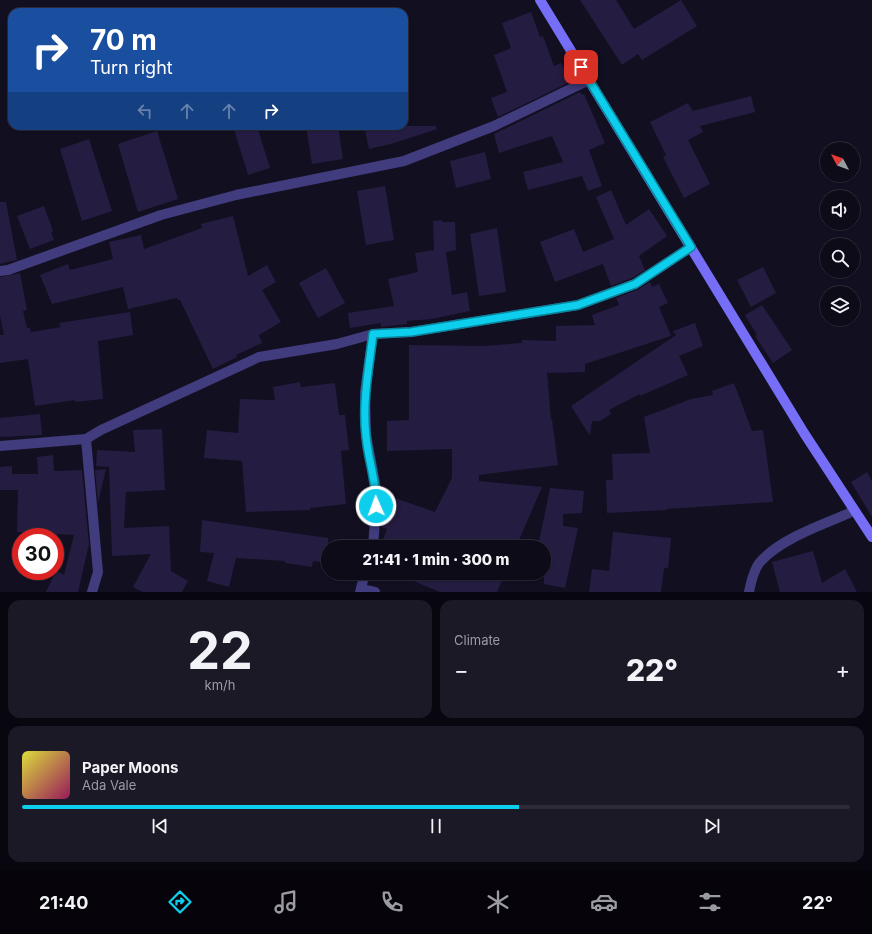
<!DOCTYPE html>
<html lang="en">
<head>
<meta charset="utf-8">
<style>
  :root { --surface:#0e0b19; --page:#1c1926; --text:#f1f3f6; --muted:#9b9ba2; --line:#2e2b38; --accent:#0dceec }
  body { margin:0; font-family:Inter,sans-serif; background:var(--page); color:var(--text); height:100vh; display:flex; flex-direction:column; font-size:15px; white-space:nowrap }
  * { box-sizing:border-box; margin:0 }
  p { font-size:13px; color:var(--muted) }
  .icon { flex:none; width:22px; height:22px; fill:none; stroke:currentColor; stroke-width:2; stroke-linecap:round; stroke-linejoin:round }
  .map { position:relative; height:592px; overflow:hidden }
  .sheet { display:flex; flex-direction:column; gap:8px; padding:8px; background:#08060e; flex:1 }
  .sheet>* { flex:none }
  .guide { position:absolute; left:8px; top:8px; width:400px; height:122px; border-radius:12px; box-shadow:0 1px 3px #0004,0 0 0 1px var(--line); background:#1a4fa0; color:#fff; overflow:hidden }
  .needle { width:26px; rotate:311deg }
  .controls { position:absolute; left:820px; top:142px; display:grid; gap:8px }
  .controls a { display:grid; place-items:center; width:40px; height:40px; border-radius:50%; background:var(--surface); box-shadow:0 1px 3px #0004,0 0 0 1px var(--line); font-size:20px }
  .speed { position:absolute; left:12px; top:528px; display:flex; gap:8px; font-size:20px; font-weight:700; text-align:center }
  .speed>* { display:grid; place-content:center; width:52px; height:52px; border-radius:50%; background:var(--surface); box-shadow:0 1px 3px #0004,0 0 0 1px var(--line); line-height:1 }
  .speed .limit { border:6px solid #d22; background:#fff; color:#111 }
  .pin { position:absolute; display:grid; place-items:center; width:34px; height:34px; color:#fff; margin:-17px; border-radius:8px; box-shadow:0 2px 6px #0006 }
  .me { position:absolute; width:44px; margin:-22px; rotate:358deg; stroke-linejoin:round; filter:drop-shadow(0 0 3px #0008) }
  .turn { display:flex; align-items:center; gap:14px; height:84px; padding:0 16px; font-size:18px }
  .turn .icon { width:52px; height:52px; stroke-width:2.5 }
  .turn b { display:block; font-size:28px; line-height:34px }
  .lanes { display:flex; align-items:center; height:38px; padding:0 16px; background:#0003; justify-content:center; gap:20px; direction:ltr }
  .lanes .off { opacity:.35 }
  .big { font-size:30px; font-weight:800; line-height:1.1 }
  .sheet .widget { flex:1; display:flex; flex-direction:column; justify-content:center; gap:6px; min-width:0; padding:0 14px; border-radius:12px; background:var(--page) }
  .sheet .dial { align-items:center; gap:0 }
  .dial b { font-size:52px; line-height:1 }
  .song { display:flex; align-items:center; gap:12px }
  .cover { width:48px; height:48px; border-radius:6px; background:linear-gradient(135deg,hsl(60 70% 55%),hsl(330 70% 35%)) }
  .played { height:4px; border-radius:2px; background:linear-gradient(90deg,var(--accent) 60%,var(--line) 60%) }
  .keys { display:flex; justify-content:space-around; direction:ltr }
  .heat { display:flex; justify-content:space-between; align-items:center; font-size:22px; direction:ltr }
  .sheet .tiles { flex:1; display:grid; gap:8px; grid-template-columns:1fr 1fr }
  .widget:last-child { grid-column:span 2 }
  .trip { position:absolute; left:321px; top:540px; width:230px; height:40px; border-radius:20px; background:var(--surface); box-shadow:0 1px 3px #0004,0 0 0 1px var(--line); font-weight:800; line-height:40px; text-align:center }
  .tabs { display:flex; height:64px; justify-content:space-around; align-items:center; background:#06040a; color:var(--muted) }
  .tabs .icon { width:28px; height:28px }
  .tabs .current { color:var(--accent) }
  .tabs b { font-size:18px; color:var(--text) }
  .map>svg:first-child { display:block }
  .building { fill:#251c41 }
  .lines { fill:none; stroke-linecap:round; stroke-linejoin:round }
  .street { stroke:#413c7d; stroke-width:10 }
  .secondary { stroke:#766ef7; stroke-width:10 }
  .route-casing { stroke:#088699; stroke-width:10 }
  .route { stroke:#0dceec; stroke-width:7 }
</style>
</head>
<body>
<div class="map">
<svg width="872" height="592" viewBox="0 0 872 592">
  <rect width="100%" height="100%" fill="#120f21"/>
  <!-- building -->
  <g class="building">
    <path d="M580,0H616L634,29L681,0L697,26L642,60L638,54L622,65Z"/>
    <path d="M531,12L540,37L543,36L554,66L561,63L572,81L498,117L491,98L507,92L494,55L511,48L502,23Z"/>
    <path d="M580,92L582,95L584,94L605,143L589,150L602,186L588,191L582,176L528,190L523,172L563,162L552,136L499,153L494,134Z"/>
    <path d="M751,96L755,112L700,126L703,132L688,140L710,184L684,198L663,157L666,155L650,122L688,103L693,111Z"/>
    <path d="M233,126H257L270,168L248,175Z"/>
    <path d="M306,126H338L343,159L312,164Z"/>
    <path d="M364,126H436L437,129L391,144L369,149Z"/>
    <path d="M157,131L178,199L138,212L118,144Z"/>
    <path d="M89,139L112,211L82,221L60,149Z"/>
    <path d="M485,152L491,179L456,188L450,161Z"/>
    <path d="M385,186L394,240L366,245L357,191Z"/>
    <path d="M611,190L626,225L649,209L667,236L639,256L645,270L632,278L611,286L603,264L555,282L540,242L574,229L583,252L614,239L596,197Z"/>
    <path d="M0,202H6L17,260L0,264Z"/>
    <path d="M44,206L53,231L51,232L54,240L30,249L17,216Z"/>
    <path d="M233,216L248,276L267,265L276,282L262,290L281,322L259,335L262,343L236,355L237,357L213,369L180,300H178L177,298L128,309L123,287L52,304L40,275L68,264L70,270L113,259L109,242L141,235L144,249L202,228L201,224Z"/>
    <path d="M442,220V222H455L456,250L446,252L452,295L467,292L470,311L432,319L407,321V324L381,327V323L350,328L348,313L394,306L388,279L418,272L415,253L434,250L433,221Z"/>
    <path d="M497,228L506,292L479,296L470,234Z"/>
    <path d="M763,267L776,293L751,307L737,280Z"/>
    <path d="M326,268L345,303L318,318L299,283Z"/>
    <path d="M20,273L27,310L23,311L27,328H30L31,332L61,327L59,323L130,312L133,335L98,341L103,399L75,402V400L35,406L28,359L0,363V335H4L0,316V277Z"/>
    <path d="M650,282L652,287L659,284L668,303L659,307L671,336L585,364V372L548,373L547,371L551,420L552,419L558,465L479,475V481L542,487L516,547H380L387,529L381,527L392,497L435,512L452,478V449L387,451V421L409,420V345L483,346L522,343V340L556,341V326L595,325L592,315L619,305L616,298L637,290Z"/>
    <path d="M762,305L792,350L773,363L755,336L757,335L745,315Z"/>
    <path d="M695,323L703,346L679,356L688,375L640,396V394L609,410L611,414L600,421H592L590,436L571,406L676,335L673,331Z"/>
    <path d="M300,382L301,387L335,383L339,415H345L349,450L341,451L346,504L310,508V510L246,512L242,461L204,458L207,430L238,433L240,399L275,400L273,387Z"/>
    <path d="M734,383L752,431L763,430L773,502L667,509V510L607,513L606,480H613L612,454L650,453L644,417L691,399L713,395L712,391Z"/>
    <path d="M40,414L42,435L0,437V418Z"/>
    <path d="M162,429L165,490L126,492L124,528L169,526L171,571L188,581L182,592H143L133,587L151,554L112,556L109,467L96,466L97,450L135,452L133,430Z"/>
    <path d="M53,455L54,471L82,470L89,544L78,592H46L56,571L64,575L74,535L17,532L18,490H0V467L12,466V474H38L37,457Z"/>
    <path d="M106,469L98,503L95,470Z"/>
    <path d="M867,472L872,481V517L851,482Z"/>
    <path d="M550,488L584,491L582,513L563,514V526L578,528L565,588L544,584V547H538Z"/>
    <path d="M202,520L328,538V563L313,561L312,567L285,563V561L236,558L229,587L207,581L214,553L200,552Z"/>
    <path d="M613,532L671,538L668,568H664L661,592H589L592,569L609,571Z"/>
    <path d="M813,551L822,583L845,569L857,592H780L772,562Z"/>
    <path d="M394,573H505L497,592H440Z"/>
  </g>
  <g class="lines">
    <!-- street -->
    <g class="street">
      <path d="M0,271L8,270L161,215L236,195L404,161L494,126L589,80"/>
      <path d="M86,439L98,572L92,592"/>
      <path d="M0,446L86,439L101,430L259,357L337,344L373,334L411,332L578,305L635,284L691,247"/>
      <path d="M373,547L377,494L366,435L365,392L373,334"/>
      <path d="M361,589L375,592"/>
      <path d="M360,592L365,573"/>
      <path d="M749,592C751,582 754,568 761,561C783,537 825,524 854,511"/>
    </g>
    <!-- secondary -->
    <path class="secondary" d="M540,0L735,320L804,433L872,537"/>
  </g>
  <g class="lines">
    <defs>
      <path id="route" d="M376,506C377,482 368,460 366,436C362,402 369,367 373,334L411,332L578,305L635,284L691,247L581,67"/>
    </defs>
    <!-- route casing -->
    <use href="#route" class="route-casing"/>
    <!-- route -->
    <use href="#route" class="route"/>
  </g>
</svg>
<div class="controls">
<a><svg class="needle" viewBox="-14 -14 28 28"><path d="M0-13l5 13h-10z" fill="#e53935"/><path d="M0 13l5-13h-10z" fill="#9b9ba2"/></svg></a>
<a><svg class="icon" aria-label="sound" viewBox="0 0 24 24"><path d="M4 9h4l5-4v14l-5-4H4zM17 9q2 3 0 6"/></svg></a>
<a><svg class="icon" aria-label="search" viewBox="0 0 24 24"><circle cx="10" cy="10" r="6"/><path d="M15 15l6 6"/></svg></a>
<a><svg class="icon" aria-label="layers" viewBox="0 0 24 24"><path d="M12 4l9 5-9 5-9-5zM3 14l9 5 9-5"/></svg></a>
</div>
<div class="speed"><div class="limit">30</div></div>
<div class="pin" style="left:581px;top:67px;background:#d93025"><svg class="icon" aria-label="arrive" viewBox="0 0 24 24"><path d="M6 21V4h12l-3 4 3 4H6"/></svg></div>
<svg class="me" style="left:376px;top:506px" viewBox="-20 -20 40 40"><circle r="17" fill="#0dceec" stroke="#fff" stroke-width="3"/><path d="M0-11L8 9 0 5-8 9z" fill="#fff"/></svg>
<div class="trip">21:41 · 1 min · 300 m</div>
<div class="guide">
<div class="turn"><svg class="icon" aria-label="right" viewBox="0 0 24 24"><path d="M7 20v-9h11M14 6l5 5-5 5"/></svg><div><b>70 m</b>Turn right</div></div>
<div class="lanes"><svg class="icon off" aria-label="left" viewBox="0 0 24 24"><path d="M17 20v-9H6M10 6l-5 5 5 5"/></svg><svg class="icon off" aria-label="ahead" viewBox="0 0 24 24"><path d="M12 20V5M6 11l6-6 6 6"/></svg><svg class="icon off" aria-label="ahead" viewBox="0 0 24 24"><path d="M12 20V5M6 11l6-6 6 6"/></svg><svg class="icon" aria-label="right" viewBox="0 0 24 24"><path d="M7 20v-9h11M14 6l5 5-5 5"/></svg></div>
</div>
</div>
<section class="sheet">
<div class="tiles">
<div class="widget dial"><b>22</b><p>km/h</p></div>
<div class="widget"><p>Climate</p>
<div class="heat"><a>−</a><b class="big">22°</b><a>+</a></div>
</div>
<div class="widget">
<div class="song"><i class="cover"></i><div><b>Paper Moons</b><p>Ada Vale</p></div></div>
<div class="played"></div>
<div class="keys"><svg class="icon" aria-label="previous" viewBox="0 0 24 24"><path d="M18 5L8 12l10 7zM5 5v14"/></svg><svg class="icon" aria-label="pause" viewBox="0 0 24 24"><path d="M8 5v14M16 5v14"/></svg><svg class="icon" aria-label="next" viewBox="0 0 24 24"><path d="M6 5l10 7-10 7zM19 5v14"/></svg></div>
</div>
</div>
</section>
<nav class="tabs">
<b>21:40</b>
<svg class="icon current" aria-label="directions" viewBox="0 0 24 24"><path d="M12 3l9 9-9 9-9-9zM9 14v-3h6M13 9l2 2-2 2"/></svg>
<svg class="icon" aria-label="music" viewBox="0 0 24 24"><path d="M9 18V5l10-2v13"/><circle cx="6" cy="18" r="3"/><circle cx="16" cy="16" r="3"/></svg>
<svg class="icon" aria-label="phone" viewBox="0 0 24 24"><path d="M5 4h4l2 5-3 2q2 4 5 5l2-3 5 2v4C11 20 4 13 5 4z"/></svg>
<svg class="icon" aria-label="climate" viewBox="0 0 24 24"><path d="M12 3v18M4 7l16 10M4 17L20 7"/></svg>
<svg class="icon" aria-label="car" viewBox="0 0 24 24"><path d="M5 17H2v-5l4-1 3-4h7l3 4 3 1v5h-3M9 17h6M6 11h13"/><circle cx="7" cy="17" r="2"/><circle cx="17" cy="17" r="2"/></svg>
<svg class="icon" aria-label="filters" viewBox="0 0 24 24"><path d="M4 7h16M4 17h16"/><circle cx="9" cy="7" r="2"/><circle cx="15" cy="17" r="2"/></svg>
<b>22°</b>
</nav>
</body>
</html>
